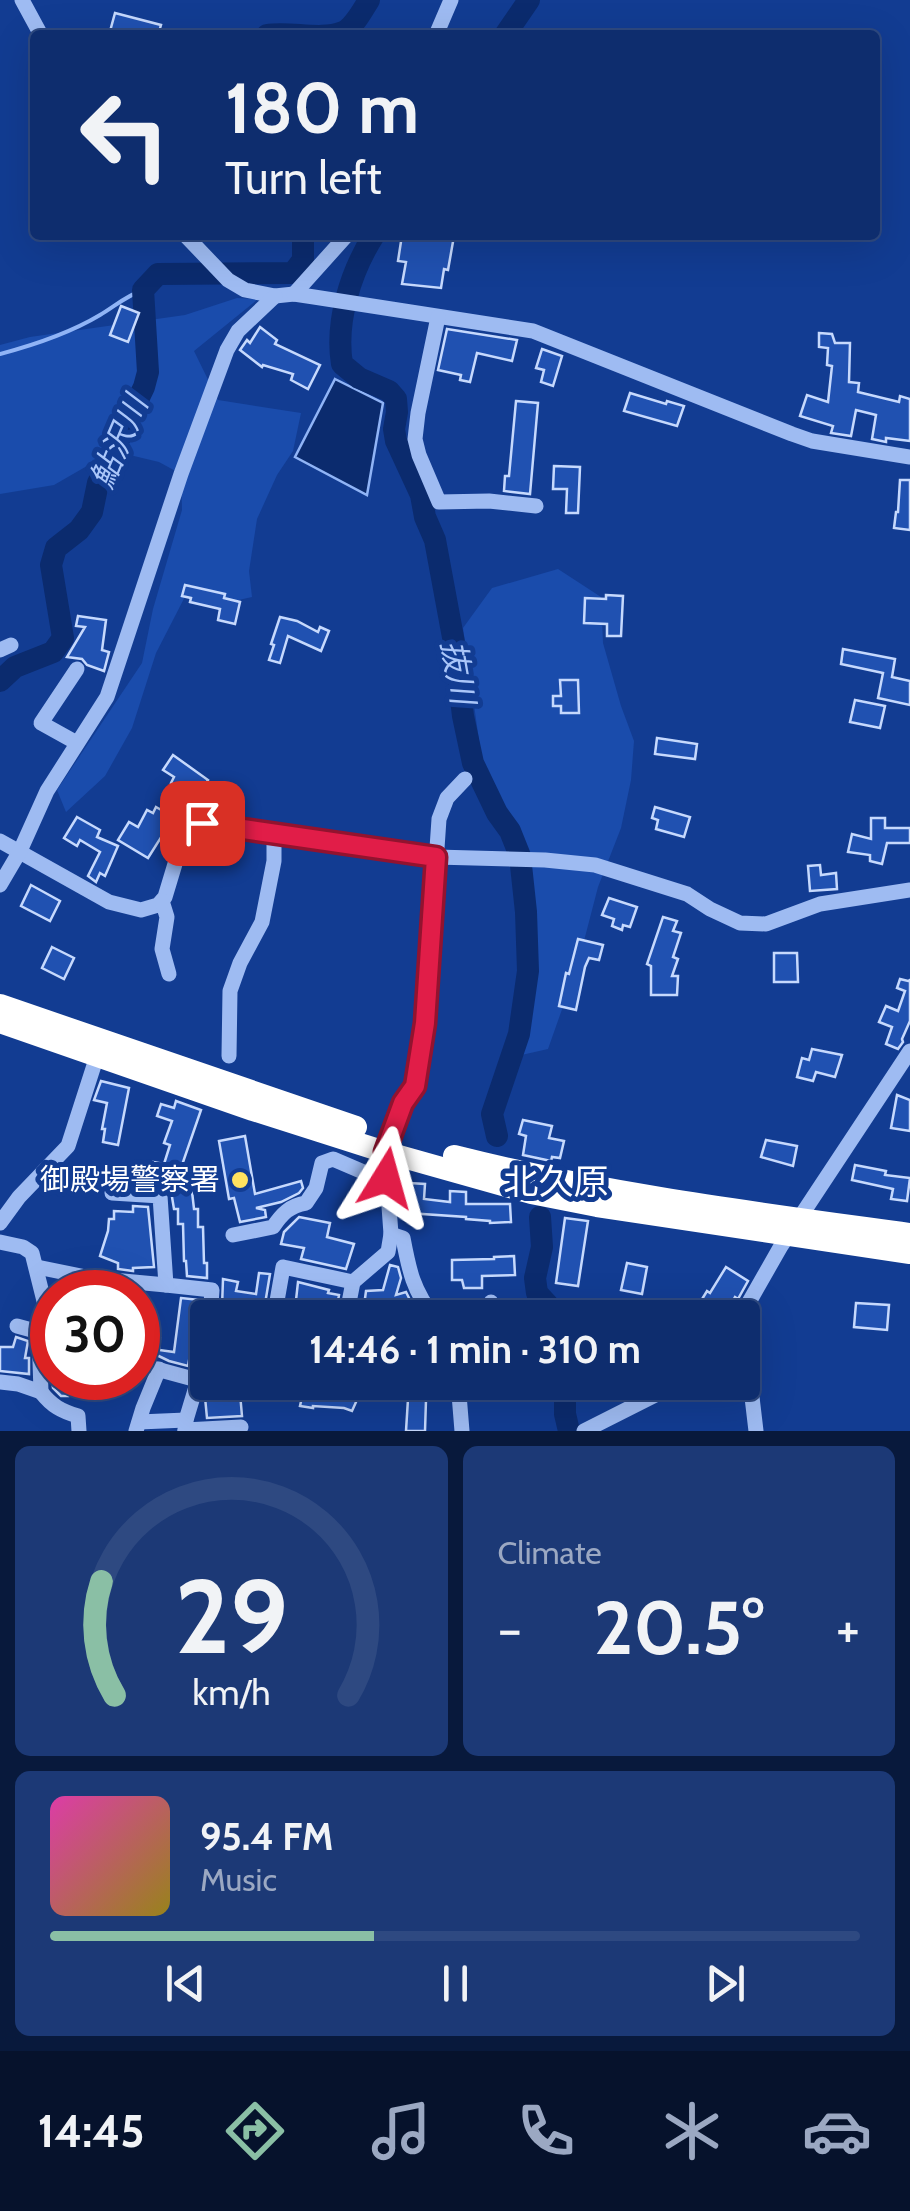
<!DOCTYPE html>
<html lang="en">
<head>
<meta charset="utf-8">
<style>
  :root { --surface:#0e2d6e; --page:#1c3976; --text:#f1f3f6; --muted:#9ba8c2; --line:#2e4981; --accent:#8abfa5 }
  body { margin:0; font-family:Cabin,"Noto Sans JP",sans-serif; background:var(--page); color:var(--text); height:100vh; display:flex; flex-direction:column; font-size:38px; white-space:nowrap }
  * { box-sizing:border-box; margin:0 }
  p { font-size:32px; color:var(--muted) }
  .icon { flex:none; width:55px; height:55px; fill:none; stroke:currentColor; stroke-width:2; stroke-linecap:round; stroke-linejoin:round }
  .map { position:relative; height:1431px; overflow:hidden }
  .panel { display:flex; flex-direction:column; gap:15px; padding:15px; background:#08193c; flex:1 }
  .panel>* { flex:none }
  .banner { position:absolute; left:30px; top:30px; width:850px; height:210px; border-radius:10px; box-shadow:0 10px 40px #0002,0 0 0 2px var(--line); background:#0e2d6e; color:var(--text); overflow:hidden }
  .speed { position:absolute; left:30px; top:1270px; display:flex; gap:20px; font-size:50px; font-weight:700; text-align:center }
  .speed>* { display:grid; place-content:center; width:130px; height:130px; border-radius:50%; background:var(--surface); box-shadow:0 10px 40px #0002,0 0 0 2px var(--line); line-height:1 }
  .speed .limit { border:15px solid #d22; background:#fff; color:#111 }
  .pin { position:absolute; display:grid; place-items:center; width:85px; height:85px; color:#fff; margin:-42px; border-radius:20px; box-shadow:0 5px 15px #0006 }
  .me { position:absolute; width:110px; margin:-55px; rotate:8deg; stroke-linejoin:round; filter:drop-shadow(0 0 8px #0008) }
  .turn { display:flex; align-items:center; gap:35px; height:210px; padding:0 30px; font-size:45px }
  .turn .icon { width:130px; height:130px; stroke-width:2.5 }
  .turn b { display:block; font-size:70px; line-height:85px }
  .big { font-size:75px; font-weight:700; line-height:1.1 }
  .panel .tile { flex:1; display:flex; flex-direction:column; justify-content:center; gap:15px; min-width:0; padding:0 35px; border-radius:15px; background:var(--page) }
  .panel .dial { align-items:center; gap:0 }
  .dial svg { height:260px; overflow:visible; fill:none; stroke:var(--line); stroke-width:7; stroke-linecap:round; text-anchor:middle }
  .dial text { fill:var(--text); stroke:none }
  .song { display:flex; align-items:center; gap:30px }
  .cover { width:120px; height:120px; border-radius:15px; background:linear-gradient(135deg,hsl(320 70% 55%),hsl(50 70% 35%)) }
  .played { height:10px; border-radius:5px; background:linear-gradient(90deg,var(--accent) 40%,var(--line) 40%) }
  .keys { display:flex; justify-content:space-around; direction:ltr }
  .heat { display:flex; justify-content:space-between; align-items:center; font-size:55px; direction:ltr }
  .panel .tiles { flex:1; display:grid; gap:15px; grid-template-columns:1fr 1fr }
  .tile:last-child { grid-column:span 2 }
  .trip { position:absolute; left:190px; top:1300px; width:570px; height:100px; border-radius:10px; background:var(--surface); box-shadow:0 10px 40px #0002,0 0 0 2px var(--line); font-weight:700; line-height:100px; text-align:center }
  .dock { display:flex; height:160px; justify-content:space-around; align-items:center; background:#06122c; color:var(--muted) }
  .dock .icon { width:70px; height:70px }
  .dock .on { color:var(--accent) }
  .dock b { font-size:45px; color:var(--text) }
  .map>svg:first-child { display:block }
  .green { fill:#1a4cac }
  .water { fill:#0b2b6e; stroke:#90b4f6; stroke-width:2.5 }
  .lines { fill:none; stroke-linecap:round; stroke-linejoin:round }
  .stream { stroke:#90b4f6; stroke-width:4 }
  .river { stroke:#0b2b6e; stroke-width:22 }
  .building { fill:#2051b1; stroke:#c6d9fd; stroke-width:2.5 }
  .minor { stroke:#9ebbf2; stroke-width:15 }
  .highway { stroke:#fff; stroke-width:22 }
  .route-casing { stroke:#92132f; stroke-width:25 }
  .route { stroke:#e11d48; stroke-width:18 }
  .poi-dot { fill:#ffe25f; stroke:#123c92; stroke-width:4 }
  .labels { text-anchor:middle; stroke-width:10; stroke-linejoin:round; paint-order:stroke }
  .poi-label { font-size:30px; fill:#fff; stroke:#123c92; text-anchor:end }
  .water-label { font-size:32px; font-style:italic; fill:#aac6f9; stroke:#123c92 }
  .quarter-label { font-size:35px; fill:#fff; stroke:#123c92 }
</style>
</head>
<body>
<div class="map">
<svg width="910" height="1431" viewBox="0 0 910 1431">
  <rect width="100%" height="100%" fill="#123c92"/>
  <!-- green -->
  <g class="green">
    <path d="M237,298L258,299L194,351L218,400L301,413L293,451L277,475L257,519L249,571L252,597L234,601L191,585L156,653L132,728L105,776L66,812L57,790L142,663L153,609L182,510L181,474L159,462L113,451L54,485L0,494V345L30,337L185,315Z"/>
    <path d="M558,569L601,597L603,643L621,706L634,741L631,780L621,828L598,887L578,964L548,1049L517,1056L536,951L505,839L484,775L463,628L492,588Z"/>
  </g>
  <!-- water -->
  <path class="water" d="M335,379L383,403L367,495L295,457Z"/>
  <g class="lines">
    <!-- stream -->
    <path class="stream" d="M0,354C34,345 70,333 100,315C115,306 126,296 143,290"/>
    <!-- river -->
    <g class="river">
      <path d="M267,35C291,31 320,41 343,32C354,27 362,11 369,0"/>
      <path d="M505,35L529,0"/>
      <path d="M374,235C351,271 335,321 342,364L359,378L389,391L396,399L397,412L394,429L396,441L421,495L425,517L435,540L455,648L463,716L473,763L497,813L510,831L520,856L526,912L528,971L519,1034L492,1114L497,1136"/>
      <path d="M0,681L15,667L53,652L63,638L51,565L56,548L79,530L92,512L98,483L144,387L148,372L143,290L158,274L293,273L303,260V235"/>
      <path d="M540,1217L542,1247L535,1278L537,1293L560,1318"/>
      <path d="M565,1382V1414L569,1431"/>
    </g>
  </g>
  <!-- building -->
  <g class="building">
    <path d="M115,13L161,25L158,35H109Z"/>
    <path d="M402,235L454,236L448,270L444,269L441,288L402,284L406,262L398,261Z"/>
    <path d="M121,306L139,313L128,342L110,335Z"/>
    <path d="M260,327L277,340L275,344L320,365L308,389L291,380L293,374L263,365L262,367L240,350L247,340L250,343Z"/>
    <path d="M447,329L517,340L512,361L477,353L470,382L460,380L461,375L438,370Z"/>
    <path d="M819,333L832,334L835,343H850L849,382L859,383L858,392L899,402L900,396L910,399V441L886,438V442L872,439L876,415L856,410L851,436L831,433L833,426L800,416L807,395L828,402L832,366L827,365L828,348L819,347Z"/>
    <path d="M542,349L562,356L553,386L541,382L544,370L536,368Z"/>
    <path d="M630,393L666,404L667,401L684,406L677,426L624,411Z"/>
    <path d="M516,401L538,403L530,494L504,491L505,476H509Z"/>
    <path d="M554,466L580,467L578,513H566L567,489H553Z"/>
    <path d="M900,480H910V530L894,528L896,512H898Z"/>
    <path d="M185,585L225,594L224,598L240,602L235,624L218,620L220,609L190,602L191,598L182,596Z"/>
    <path d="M606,595L623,596L621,636H607V624L584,623L585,598L606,599Z"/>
    <path d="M78,616L106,620L102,650L109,652L104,671L87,665L82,659L67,657L85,627L76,626Z"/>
    <path d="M280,617L297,621L318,632L320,627L329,631L321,651L288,636L280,663L269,660L274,645L271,644Z"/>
    <path d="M843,649L895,659L892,677L910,681V705L878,698L883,673L841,664Z"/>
    <path d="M560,680H578L579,713H561V706H553V696H561Z"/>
    <path d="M855,700L885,706L880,728L850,722Z"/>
    <path d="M657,738L697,744L695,759L655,754Z"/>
    <path d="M173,755L208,780L203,788L206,790L199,800L171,783L174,777L163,770Z"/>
    <path d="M156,807L179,820L171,834L165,831L148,858L118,840L129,822L138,827L147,810L153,813Z"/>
    <path d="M655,807L690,817L684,837L656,829L658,820L652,818Z"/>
    <path d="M77,817L100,830L97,837L118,846L105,876L100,873L96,882L88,876L100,852L80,840L77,846L64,838Z"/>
    <path d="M871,818H885V828H910V843H887L882,864L870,861V855L848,852L852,834L871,839Z"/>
    <path d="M820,865L821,875L836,873L837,889L810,891L808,866Z"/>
    <path d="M31,885L60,901L50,921L21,906Z"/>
    <path d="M609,898L637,907L630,927L623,925L622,930L612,926L614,919L602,915Z"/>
    <path d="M663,917L677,921L673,931L681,933L673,957L678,959L672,976H678L677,995H651V966L647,964Z"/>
    <path d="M578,939L603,945L599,960L589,958L585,967L576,1010L559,1006L566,973L569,974Z"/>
    <path d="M52,947L74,958L64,979L42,968Z"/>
    <path d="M774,953H797L798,982H774Z"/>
    <path d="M900,979L908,981L910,980V1021L902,1039L903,1042L898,1049L886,1044L892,1027L879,1022L886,1006L898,1011L905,991L897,988Z"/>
    <path d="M812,1049L842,1055L835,1077L816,1072L813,1081L797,1077L802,1058L809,1060Z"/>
    <path d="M101,1081L129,1088L118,1145L103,1142L105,1129H102L107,1103L94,1100Z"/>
    <path d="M897,1095L910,1100V1131L891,1128Z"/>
    <path d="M176,1101L201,1110L182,1165H189L194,1209H198V1227H203L204,1263H207V1278L187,1276L186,1261H184L183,1224H178V1209H174L170,1185L148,1181V1184L123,1182L125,1168L151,1171L153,1162L164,1164L170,1145L164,1143L172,1121L157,1116L161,1104L174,1108Z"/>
    <path d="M523,1120L552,1126L549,1138L564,1141L560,1158L552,1157L551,1161L523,1155L526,1136L519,1134Z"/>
    <path d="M245,1136L255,1194L301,1181L303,1188L299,1193L281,1202L256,1208L265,1210L266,1217L240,1222L234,1198L229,1199L219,1141Z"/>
    <path d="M766,1140L797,1146L793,1166L761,1157Z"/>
    <path d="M855,1165L886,1171L885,1175L910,1178L907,1201L891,1199L893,1189L852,1180Z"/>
    <path d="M409,1183L425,1184L424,1199L450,1202V1191L466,1192V1204H510L511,1222L490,1223V1221L466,1219V1217L408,1213Z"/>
    <path d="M133,1206L148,1207L154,1267L133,1268V1271L118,1269V1263L100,1256L108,1231L109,1219H114V1211L133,1212Z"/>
    <path d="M299,1217L330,1223L327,1237L354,1244L346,1269L301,1259L304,1248L281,1244L284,1232Z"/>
    <path d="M565,1218L588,1221L578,1286L556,1283Z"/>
    <path d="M514,1256L515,1275L482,1276V1288H464L462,1280H452V1260L494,1259V1257Z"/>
    <path d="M627,1263L647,1267L642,1294L621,1290Z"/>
    <path d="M390,1265L398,1267L401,1278L396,1295L406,1292L413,1306L405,1309V1318H372L374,1307L364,1306L366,1291L383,1290Z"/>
    <path d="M726,1267L748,1281L738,1299L735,1297L723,1318H709L696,1309L707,1291L710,1293Z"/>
    <path d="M259,1273L270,1274L264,1310L232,1305L231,1309L222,1307L223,1279L238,1282L236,1291L256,1294Z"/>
    <path d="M298,1282L329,1290L328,1293L339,1295L335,1318H294Z"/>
    <path d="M181,1298L200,1300L188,1366L169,1361L140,1347L145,1333L160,1338L159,1350L174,1352Z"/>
    <path d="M856,1303L889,1305L887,1330L854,1327Z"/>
    <path d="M16,1337L28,1341L25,1358H29V1374L0,1371V1347H13Z"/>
    <path d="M74,1378H89L90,1393H68V1396H61L53,1388L52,1380H74Z"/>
    <path d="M230,1382H239L242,1416L207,1418L205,1397L208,1385Z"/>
    <path d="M268,1382H298L323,1388V1384L349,1386L361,1391L352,1411L344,1408L313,1406V1408L300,1406L302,1397L266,1392Z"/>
    <path d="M408,1399L426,1400L425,1431H406Z"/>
  </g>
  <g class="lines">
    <!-- minor -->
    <g class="minor">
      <path d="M22,0L41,35"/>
      <path d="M436,35L451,0"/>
      <path d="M185,235L228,280L245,290L275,296L294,294L314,297L533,331L792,434L812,441L910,457"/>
      <path d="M294,294L347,235"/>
      <path d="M438,317L418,413L415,439L419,455L439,502L489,501L536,506"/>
      <path d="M0,650L11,645"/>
      <path d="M77,669L41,723L77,743"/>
      <path d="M0,841L109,902L141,910L158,905L165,897L181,844L193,828L202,823L436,857L545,860L595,865L687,894L710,909L740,923L766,924L820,904L910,890"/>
      <path d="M0,885L20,851L47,791L107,697L181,474L227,350L238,331L275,296"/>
      <path d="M162,901L167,917L162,949L169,974"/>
      <path d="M229,1056L230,991L240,963L262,922L274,861V834"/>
      <path d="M112,1193L160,1196L166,1285L212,1290L210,1318"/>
      <path d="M0,1223L19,1197L68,1146L97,1056"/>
      <path d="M391,1234L403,1238C409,1270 413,1291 435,1318"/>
      <path d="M233,1235L273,1227C282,1214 289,1206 306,1203L316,1188L322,1163L333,1159L368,1174L386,1178"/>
      <path d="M0,1242L23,1247L32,1253L49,1321L39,1332L41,1392L18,1384L0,1382"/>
      <path d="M37,1267L91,1278L166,1285"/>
      <path d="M274,1318L283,1267L353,1282L388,1252L391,1234L385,1152L403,1103L415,1087L425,1023L439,819L447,798L465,779"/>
      <path d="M346,1318L353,1282"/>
      <path d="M491,1318V1302"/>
      <path d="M740,1318L781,1246L910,1051"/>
      <path d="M17,1326L39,1332"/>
      <path d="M742,1338L747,1355L756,1431"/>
      <path d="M138,1364L197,1380"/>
      <path d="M458,1382L462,1431"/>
      <path d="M41,1392C52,1406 61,1411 78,1416L79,1431"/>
      <path d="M139,1422L186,1420"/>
      <path d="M185,1430L241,1427"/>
      <path d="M136,1431L143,1408L159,1369"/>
      <path d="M185,1431L186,1420L208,1347"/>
      <path d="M584,1431L681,1382"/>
    </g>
    <!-- highway -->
    <g class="highway">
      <path d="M0,1005L356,1127"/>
      <path d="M0,1022L253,1110L385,1152L531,1193L597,1206L910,1253"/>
      <path d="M454,1156C604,1194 757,1213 910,1234"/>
    </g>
  </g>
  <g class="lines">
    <defs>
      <path id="route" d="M202,823L436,857L425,1023L415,1086L403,1103L385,1152L386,1178"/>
    </defs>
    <!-- route casing -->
    <use href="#route" class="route-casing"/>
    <!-- route -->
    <use href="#route" class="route"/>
  </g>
  <!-- markers -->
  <circle class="poi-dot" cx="240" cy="1180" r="10"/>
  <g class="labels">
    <!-- poi labels -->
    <g class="poi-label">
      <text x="220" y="1190">御殿場警察署</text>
    </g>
    <!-- water labels -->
    <g class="water-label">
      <text transform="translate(119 442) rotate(-67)" y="11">鮎沢川</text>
      <text transform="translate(458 672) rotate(80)" y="11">抜川</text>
    </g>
    <!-- quarter labels -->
    <g class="quarter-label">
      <text x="556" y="1194">北久原</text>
    </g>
  </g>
</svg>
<div class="speed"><div class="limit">30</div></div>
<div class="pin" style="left:202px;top:823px;background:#d93025"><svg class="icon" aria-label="arrive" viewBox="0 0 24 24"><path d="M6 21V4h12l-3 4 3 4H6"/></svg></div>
<svg class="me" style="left:386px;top:1178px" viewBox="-20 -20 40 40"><path d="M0-17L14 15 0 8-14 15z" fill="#e11d48" stroke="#fff" stroke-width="4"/></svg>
<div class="trip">14:46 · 1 min · 310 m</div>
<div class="banner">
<div class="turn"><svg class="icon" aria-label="left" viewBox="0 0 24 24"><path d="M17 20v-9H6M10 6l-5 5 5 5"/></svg><div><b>180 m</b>Turn left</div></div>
</div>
</div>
<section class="panel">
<div class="tiles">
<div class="tile dial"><svg viewBox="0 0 100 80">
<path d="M14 69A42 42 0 1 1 86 69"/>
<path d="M14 69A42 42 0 0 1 10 34" stroke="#8abfa5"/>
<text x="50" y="56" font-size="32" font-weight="700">29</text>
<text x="50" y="72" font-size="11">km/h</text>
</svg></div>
<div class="tile"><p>Climate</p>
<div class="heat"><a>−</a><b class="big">20.5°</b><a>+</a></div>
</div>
<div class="tile">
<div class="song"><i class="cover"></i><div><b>95.4 FM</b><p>Music</p></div></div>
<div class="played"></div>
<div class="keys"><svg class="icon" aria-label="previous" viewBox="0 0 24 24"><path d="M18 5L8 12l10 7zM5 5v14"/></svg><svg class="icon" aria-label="pause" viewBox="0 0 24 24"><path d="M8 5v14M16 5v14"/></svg><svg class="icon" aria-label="next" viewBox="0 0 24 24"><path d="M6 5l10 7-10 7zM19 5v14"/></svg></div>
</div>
</div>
</section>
<nav class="dock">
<b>14:45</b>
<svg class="icon on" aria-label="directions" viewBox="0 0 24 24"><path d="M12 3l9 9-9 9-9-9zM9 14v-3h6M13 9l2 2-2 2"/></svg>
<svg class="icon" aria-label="music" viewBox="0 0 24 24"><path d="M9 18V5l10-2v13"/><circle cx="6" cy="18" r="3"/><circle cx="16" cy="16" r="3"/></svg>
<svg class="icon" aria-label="phone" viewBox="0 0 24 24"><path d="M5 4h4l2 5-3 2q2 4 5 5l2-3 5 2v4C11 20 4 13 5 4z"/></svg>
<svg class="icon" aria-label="climate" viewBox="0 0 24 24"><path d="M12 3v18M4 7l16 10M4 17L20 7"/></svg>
<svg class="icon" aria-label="car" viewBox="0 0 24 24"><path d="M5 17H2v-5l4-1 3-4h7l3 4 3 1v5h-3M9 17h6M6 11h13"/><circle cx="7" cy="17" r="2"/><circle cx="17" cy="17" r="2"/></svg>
</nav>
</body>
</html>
